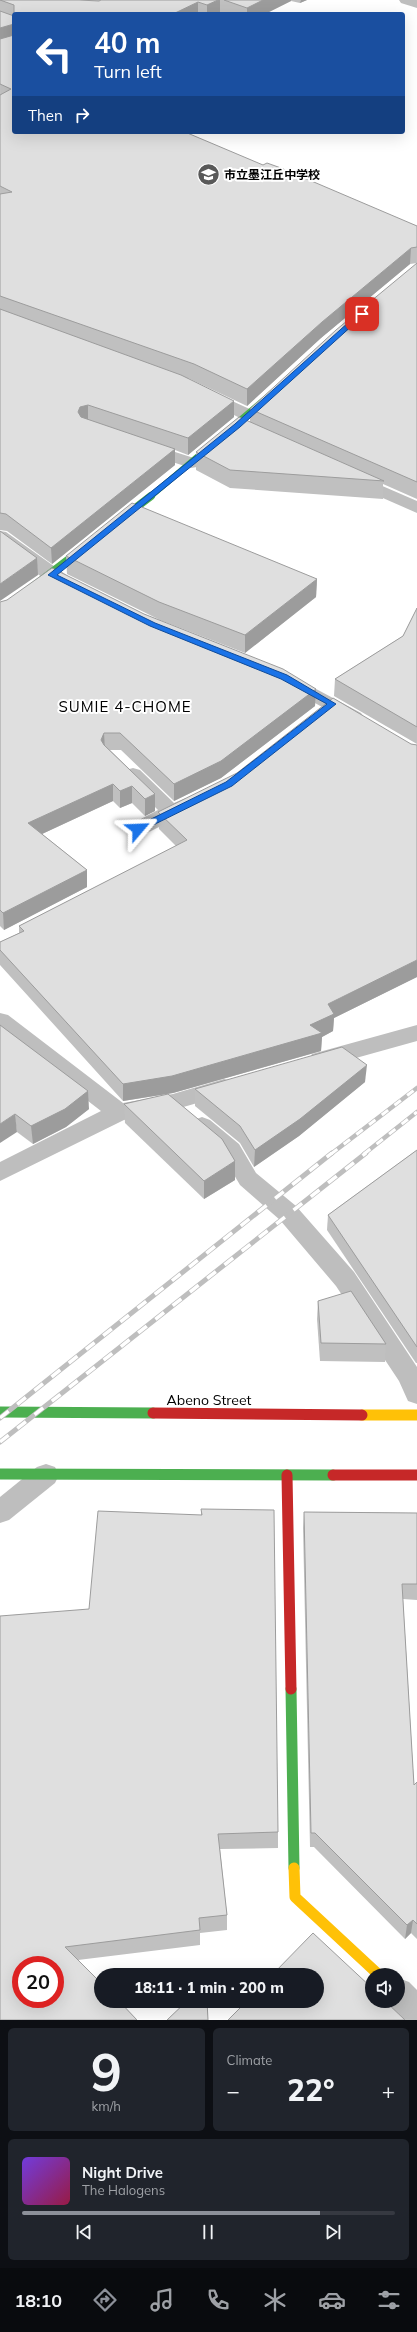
<!DOCTYPE html>
<html lang="en">
<head>
<meta charset="utf-8">
<style>
  :root { --surface:#171b24; --page:#20242c; --text:#f1f3f6; --muted:#9ea1a6; --line:#363941; --accent:#8c9099 }
  body { margin:0; font-family:Mulish,"Noto Sans JP",sans-serif; background:var(--page); color:var(--text); height:100vh; display:flex; flex-direction:column; font-size:15px; white-space:nowrap }
  * { box-sizing:border-box; margin:0 }
  p { font-size:13px; color:var(--muted) }
  .icon { flex:none; width:22px; height:22px; fill:none; stroke:currentColor; stroke-width:2; stroke-linecap:round; stroke-linejoin:round }
  .map { position:relative; height:2020px; overflow:hidden }
  .side { display:flex; flex-direction:column; gap:8px; padding:8px; background:#0d0f14; flex:1 }
  .side>* { flex:none }
  .top-card { position:absolute; left:12px; top:12px; width:393px; height:122px; border-radius:4px; box-shadow:0 4px 16px #0002; background:#1a4fa0; color:#fff; overflow:hidden }
  .buttons { position:absolute; left:365px; top:1968px; display:grid; gap:8px }
  .buttons a { display:grid; place-items:center; width:40px; height:40px; border-radius:50%; background:var(--surface); box-shadow:0 4px 16px #0002; font-size:20px }
  .speed { position:absolute; left:12px; top:1956px; display:flex; gap:8px; font-size:20px; font-weight:700; text-align:center }
  .speed>* { display:grid; place-content:center; width:52px; height:52px; border-radius:50%; background:var(--surface); box-shadow:0 4px 16px #0002; line-height:1 }
  .speed .limit { border:6px solid #d22; background:#fff; color:#111 }
  .pin { position:absolute; display:grid; place-items:center; width:34px; height:34px; color:#fff; margin:-17px; border-radius:8px; box-shadow:0 2px 6px #0006 }
  .me { position:absolute; width:44px; margin:-22px; rotate:64deg; stroke-linejoin:round; filter:drop-shadow(0 0 3px #0008) }
  .turn { display:flex; align-items:center; gap:14px; height:84px; padding:0 16px; font-size:18px }
  .turn .icon { width:52px; height:52px; stroke-width:2.5 }
  .turn b { display:block; font-size:28px; line-height:34px }
  .then { display:flex; align-items:center; height:38px; padding:0 16px; background:#0003; gap:8px; font-size:15px }
  .big { font-size:30px; font-weight:800; line-height:1.1 }
  .side .widget { flex:1; display:flex; flex-direction:column; justify-content:center; gap:6px; min-width:0; padding:0 14px; border-radius:6px; background:var(--page) }
  .side .dial { align-items:center; gap:0 }
  .dial b { font-size:52px; line-height:1 }
  .song { display:flex; align-items:center; gap:12px }
  .cover { width:48px; height:48px; border-radius:6px; background:linear-gradient(135deg,hsl(260 70% 55%),hsl(340 70% 35%)) }
  .played { height:4px; border-radius:2px; background:linear-gradient(90deg,var(--accent) 80%,var(--line) 80%) }
  .keys { display:flex; justify-content:space-around; direction:ltr }
  .heat { display:flex; justify-content:space-between; align-items:center; font-size:22px; direction:ltr }
  .side .tiles { flex:1; display:grid; gap:8px; grid-template-columns:1fr 1fr }
  .widget:last-child { grid-column:span 2 }
  .trip { position:absolute; left:94px; top:1968px; width:230px; height:40px; border-radius:20px; background:var(--surface); box-shadow:0 4px 16px #0002; font-weight:800; line-height:40px; text-align:center }
  .dock { display:flex; height:64px; justify-content:space-around; align-items:center; background:#090b0e; color:var(--muted) }
  .dock .icon { width:28px; height:28px }
  .dock .selected { color:var(--accent) }
  .dock b { font-size:18px; color:var(--text) }
  .map>svg:first-child { display:block }
  .lines { fill:none; stroke-linecap:round; stroke-linejoin:round }
  .lane { fill:#bebebe; fill-rule:evenodd }
  .street { fill:#bebebe; fill-rule:evenodd }
  .fast-far2 { stroke:#4caf50; stroke-width:6 }
  .fast-far1 { stroke:#4caf50; stroke-width:8 }
  .fast { stroke:#4caf50; stroke-width:11 }
  .slow { stroke:#ffc107; stroke-width:11 }
  .jam { stroke:#c62828; stroke-width:11 }
  .rail-far1-casing { stroke:#bebebe; stroke-width:4.5 }
  .rail-casing { stroke:#bebebe; stroke-width:5 }
  .rail-far1 { stroke:#fff; stroke-width:3; stroke-dasharray:8; stroke-linecap:butt }
  .rail { stroke:#fff; stroke-width:3.5; stroke-dasharray:11; stroke-linecap:butt }
  .wall { fill:#c0c0c0 }
  .shaded-wall { fill:#9c9c9c }
  .building { fill:#dfdfdf; stroke:#9c9c9c; fill-rule:evenodd }
  .route { fill:#1a73e8; stroke:#114b97 }
  .labels { text-anchor:middle; stroke-width:4; stroke-linejoin:round; paint-order:stroke }
  .far-poi-label { font-size:12px; font-weight:bold; fill:#000; stroke:#fff; text-anchor:start }
  .street-label { font-size:14px; fill:#000; stroke:#fff }
  .neighbourhood-label { font-size:15px; letter-spacing:1px; fill:#000; stroke:#fff }
</style>
</head>
<body>
<div class="map">
<svg width="417" height="2020" viewBox="0 0 417 2020">
  <rect width="100%" height="100%" fill="#fff"/>
  <g class="lines">
    <!-- lane -->
    <g class="lane">
      <path d="M147,443L197,459L200,463L197,467L191,468L141,452L138,448L141,444Z"/>
      <path d="M133,768L140,770L174,803L186,798L193,800L196,805L193,810L145,834L138,836L131,834L128,829L131,824L158,810L123,775L126,770Z"/>
    </g>
    <!-- street -->
    <g class="street">
      <path d="M399,0H417V8L401,3Z"/>
      <path d="M208,390L254,411L256,415L254,419H242L202,399L200,395L202,391Z"/>
      <path d="M357,475L417,501V513L351,484L348,480L351,476Z"/>
      <path d="M0,531L6,532L79,584L76,588C55,593 17,558 0,545Z"/>
      <path d="M290,675L361,713L364,717L361,721L354,723L347,721L283,685L280,681L283,677Z"/>
      <path d="M0,1013L8,1015L123,1103L173,1094L224,1079L232,1081L235,1087L232,1093L173,1110L124,1120L0,1181V1162L101,1111L0,1033Z"/>
      <path d="M417,1025V1041L320,1068L312,1066L309,1060L312,1054Z"/>
      <path d="M202,1117L210,1120L239,1144L256,1173L296,1206L354,1272L417,1367V1404L408,1401L399,1381L336,1286L280,1220L240,1185L223,1156L194,1132L191,1126L194,1120Z"/>
      <path d="M46,1464L55,1467L59,1475L55,1483L9,1520L0,1523V1497L37,1467Z"/>
      <path d="M398,1978L409,1982L417,1990V2020H404L387,2004L386,2001H398Z"/>
    </g>
    <!-- fast-far2 -->
    <path class="fast-far2" d="M150,497L273,392"/>
    <!-- fast-far1 -->
    <path class="fast-far1" d="M0,612L151,496"/>
    <!-- fast -->
    <g class="fast">
      <path d="M0,1412L153,1413"/>
      <path d="M0,1474L333,1475"/>
      <path d="M291,1689L294,1868"/>
    </g>
    <!-- slow -->
    <g class="slow">
      <path d="M362,1415H417"/>
      <path d="M294,1868L295,1897L379,1975"/>
    </g>
    <!-- jam -->
    <g class="jam">
      <path d="M153,1413L362,1415"/>
      <path d="M287,1475L291,1689"/>
      <path d="M333,1475H417"/>
    </g>
    <defs>
      <g id="rail-far1">
        <path d="M331,1154L417,1088"/>
        <path d="M364,1154L417,1112"/>
      </g>
      <g id="rail">
        <path d="M0,1418L332,1153"/>
        <path d="M0,1442L366,1153"/>
      </g>
    </defs>
    <!-- rail-far1 casing -->
    <use href="#rail-far1" class="rail-far1-casing"/>
    <!-- rail casing -->
    <use href="#rail" class="rail-casing"/>
    <!-- rail-far1 -->
    <use href="#rail-far1" class="rail-far1"/>
    <!-- rail -->
    <use href="#rail" class="rail"/>
  </g>
  <!-- wall -->
  <g class="wall">
    <path d="M0,0H307L300,3L291,1L265,14H14V132L263,165L417,226V499L383,484V499L230,488L196,470V452L250,422V409L417,263L410,264L321,338L247,406L194,381L188,378L234,417L188,455L175,450V465L52,564L7,531L0,530Z"/>
    <path d="M66,556L317,579L316,597L245,653L160,620L67,574Z"/>
    <path d="M0,602L144,614L316,689L315,706L221,778L174,801L121,750H110L155,794V811L145,816L132,803L120,808L113,801L42,834L87,870V887L4,930L0,926Z"/>
    <path d="M417,608V744L334,696L335,679L403,636Z"/>
    <path d="M411,744L417,745V977L334,1018L333,1031L322,1037L321,1051L173,1093L123,1101L0,965V942L19,933V926L176,846L159,829L158,812Z"/>
    <path d="M0,1025L89,1109L66,1127L33,1144L17,1132Z"/>
    <path d="M365,1082L299,1136L254,1167L240,1143L195,1106V1089Z"/>
    <path d="M124,1104L235,1180L204,1199L125,1123Z"/>
    <path d="M417,1150V1363H416L327,1230L328,1215Z"/>
    <path d="M318,1301L386,1344L385,1362L320,1361L317,1319Z"/>
    <path d="M201,1509L278,1832V1848L220,1849L227,1915V1930L200,1933V1945L78,1960L0,2020L89,1609L201,1515Z"/>
    <path d="M304,1512L417,1513V1600L403,1599L414,1785L417,1782V1939L411,1933L405,1939L314,1847H310L303,1528Z"/>
  </g>
  <!-- shaded-wall -->
  <g class="shaded-wall">
    <path d="M218,0H220V14H207V5Z"/>
    <path d="M263,0H291V1L265,14H247V8Z"/>
    <path d="M301,0H307L300,3Z"/>
    <path d="M198,2V14H173Z"/>
    <path d="M14,24V39L0,43V28Z"/>
    <path d="M411,248L410,264L321,338L247,406V389L322,322Z"/>
    <path d="M234,401V417L188,455V438Z"/>
    <path d="M88,405V422L79,429L78,412L80,407Z"/>
    <path d="M175,449V465L52,564L51,548Z"/>
    <path d="M37,558L38,575L0,601V584Z"/>
    <path d="M317,579L316,597L245,653V635Z"/>
    <path d="M316,689L315,706L221,778L174,801V784Z"/>
    <path d="M104,733L105,750L101,740Z"/>
    <path d="M113,784V801L29,840L28,823Z"/>
    <path d="M132,786V803L120,808V791Z"/>
    <path d="M155,794V811L145,816V799Z"/>
    <path d="M87,870V887L4,930L3,913Z"/>
    <path d="M417,960V977L334,1018L333,1031L322,1037L321,1051L173,1093L123,1101V1084L310,1025L328,1004Z"/>
    <path d="M367,1065L365,1082L299,1136L254,1167L255,1150Z"/>
    <path d="M88,1091L89,1109L66,1127L33,1144L31,1126Z"/>
    <path d="M15,1114L17,1132L0,1143V1124Z"/>
    <path d="M235,1161V1180L204,1199V1181Z"/>
    <path d="M413,1920L411,1933L405,1939L407,1925Z"/>
  </g>
  <!-- building -->
  <g class="building">
    <path d="M0,0H79L99,1L101,0H218L207,5L198,2L173,14H14V5Z"/>
    <path d="M224,0H263L247,8Z"/>
    <path d="M0,11L14,16V24L0,28Z"/>
    <path d="M14,35V132H185L263,165L267,163L281,168L417,226V247L411,248L322,322L247,389L194,364L0,296V194L12,192L0,186V95L11,89L0,84V39Z"/>
    <path d="M417,263V482L250,409L336,330Z"/>
    <path d="M0,309L181,375L234,401L188,438L88,405L80,407L78,412L81,417L175,449L51,548L6,514L0,513Z"/>
    <path d="M239,417L384,481L230,470L196,452Z"/>
    <path d="M132,503L317,579L245,635L159,602L66,556Z"/>
    <path d="M0,531L37,558L0,584Z"/>
    <path d="M52,568L144,614L283,669L316,689L221,761L174,784L120,733H104L101,740L104,745L155,794L145,799L132,786L120,791L113,784L28,823L87,870L3,913L0,910V602L7,600Z"/>
    <path d="M417,608V727L335,679L403,636Z"/>
    <path d="M333,698L411,744L417,745V960L328,1004L334,1014L310,1025L322,1033L172,1076L123,1084L0,950V942L24,931L19,926L187,840L158,812L237,773Z"/>
    <path d="M0,1025L88,1091L65,1109L31,1126L15,1114L0,1124Z"/>
    <path d="M342,1047L367,1065L300,1119L255,1150L240,1126L195,1089Z"/>
    <path d="M168,1094L222,1139L235,1161L204,1181L124,1104Z"/>
    <path d="M417,1150V1347L328,1215Z"/>
    <path d="M351,1291L386,1344L321,1343L318,1301Z"/>
    <path d="M201,1509L274,1510L278,1832L218,1834L227,1915L199,1918L200,1930L65,1947L101,1983V2001H119L137,2020H0V1616L89,1609L98,1511L202,1515ZM21,1965H55V1999H21Z"/>
    <path d="M304,1512L417,1513V1584H402L414,1785L417,1782V1924L413,1920L407,1925L315,1833H311Z"/>
    <path d="M313,1933L372,1988V2001H385L405,2020H228L247,2001H317V1975H272Z"/>
    <path d="M187,2001H207L208,2020H167Z"/>
  </g>
  <!-- route -->
  <path class="route" d="M359,313L365,314L240,427L57,575L155,623L287,675L336,704L232,786L141,831H135V827L226,782L327,704L281,679L150,626L48,575L235,424Z"/>
  <!-- icons -->
  <defs>
    <symbol id="school-disc" viewBox="-11 -11 22 22"><circle r="9.5" fill="#595959" stroke="#fff"/><path d="M0-5L7-2L0 1L-7-2ZM-4 1L0 2.5L4 1V4Q0 6-4 4Z" fill="#fff"/></symbol>
  </defs>
  <g fill-rule="evenodd">
    <use href="#school-disc" x="196" y="162" width="25" height="25"/>
  </g>
  <g class="labels">
    <!-- far-poi labels -->
    <g class="far-poi-label">
      <text x="224" y="179">市立墨江丘中学校</text>
    </g>
    <!-- street labels -->
    <g class="street-label">
      <text x="209" y="1405">Abeno Street</text>
    </g>
    <!-- neighbourhood labels -->
    <g class="neighbourhood-label">
      <text x="125" y="712">SUMIE 4-CHOME</text>
    </g>
  </g>
</svg>
<div class="buttons">
<a><svg class="icon" aria-label="sound" viewBox="0 0 24 24"><path d="M4 9h4l5-4v14l-5-4H4zM17 9q2 3 0 6"/></svg></a>
</div>
<div class="speed"><div class="limit">20</div></div>
<div class="pin" style="left:362px;top:314px;background:#d93025"><svg class="icon" aria-label="arrive" viewBox="0 0 24 24"><path d="M6 21V4h12l-3 4 3 4H6"/></svg></div>
<svg class="me" style="left:138px;top:829px" viewBox="-20 -20 40 40"><path d="M0-17L14 15 0 8-14 15z" fill="#1a73e8" stroke="#fff" stroke-width="4"/></svg>
<div class="trip">18:11 · 1 min · 200 m</div>
<div class="top-card">
<div class="turn"><svg class="icon" aria-label="left" viewBox="0 0 24 24"><path d="M17 20v-9H6M10 6l-5 5 5 5"/></svg><div><b>40 m</b>Turn left</div></div>
<div class="then">Then<svg class="icon" aria-label="right" viewBox="0 0 24 24"><path d="M7 20v-9h11M14 6l5 5-5 5"/></svg></div>
</div>
</div>
<section class="side">
<div class="tiles">
<div class="widget dial"><b>9</b><p>km/h</p></div>
<div class="widget"><p>Climate</p>
<div class="heat"><a>−</a><b class="big">22°</b><a>+</a></div>
</div>
<div class="widget">
<div class="song"><i class="cover"></i><div><b>Night Drive</b><p>The Halogens</p></div></div>
<div class="played"></div>
<div class="keys"><svg class="icon" aria-label="previous" viewBox="0 0 24 24"><path d="M18 5L8 12l10 7zM5 5v14"/></svg><svg class="icon" aria-label="pause" viewBox="0 0 24 24"><path d="M8 5v14M16 5v14"/></svg><svg class="icon" aria-label="next" viewBox="0 0 24 24"><path d="M6 5l10 7-10 7zM19 5v14"/></svg></div>
</div>
</div>
</section>
<nav class="dock">
<b>18:10</b>
<svg class="icon selected" aria-label="directions" viewBox="0 0 24 24"><path d="M12 3l9 9-9 9-9-9zM9 14v-3h6M13 9l2 2-2 2"/></svg>
<svg class="icon" aria-label="music" viewBox="0 0 24 24"><path d="M9 18V5l10-2v13"/><circle cx="6" cy="18" r="3"/><circle cx="16" cy="16" r="3"/></svg>
<svg class="icon" aria-label="phone" viewBox="0 0 24 24"><path d="M5 4h4l2 5-3 2q2 4 5 5l2-3 5 2v4C11 20 4 13 5 4z"/></svg>
<svg class="icon" aria-label="climate" viewBox="0 0 24 24"><path d="M12 3v18M4 7l16 10M4 17L20 7"/></svg>
<svg class="icon" aria-label="car" viewBox="0 0 24 24"><path d="M5 17H2v-5l4-1 3-4h7l3 4 3 1v5h-3M9 17h6M6 11h13"/><circle cx="7" cy="17" r="2"/><circle cx="17" cy="17" r="2"/></svg>
<svg class="icon" aria-label="filters" viewBox="0 0 24 24"><path d="M4 7h16M4 17h16"/><circle cx="9" cy="7" r="2"/><circle cx="15" cy="17" r="2"/></svg>
</nav>
</body>
</html>
